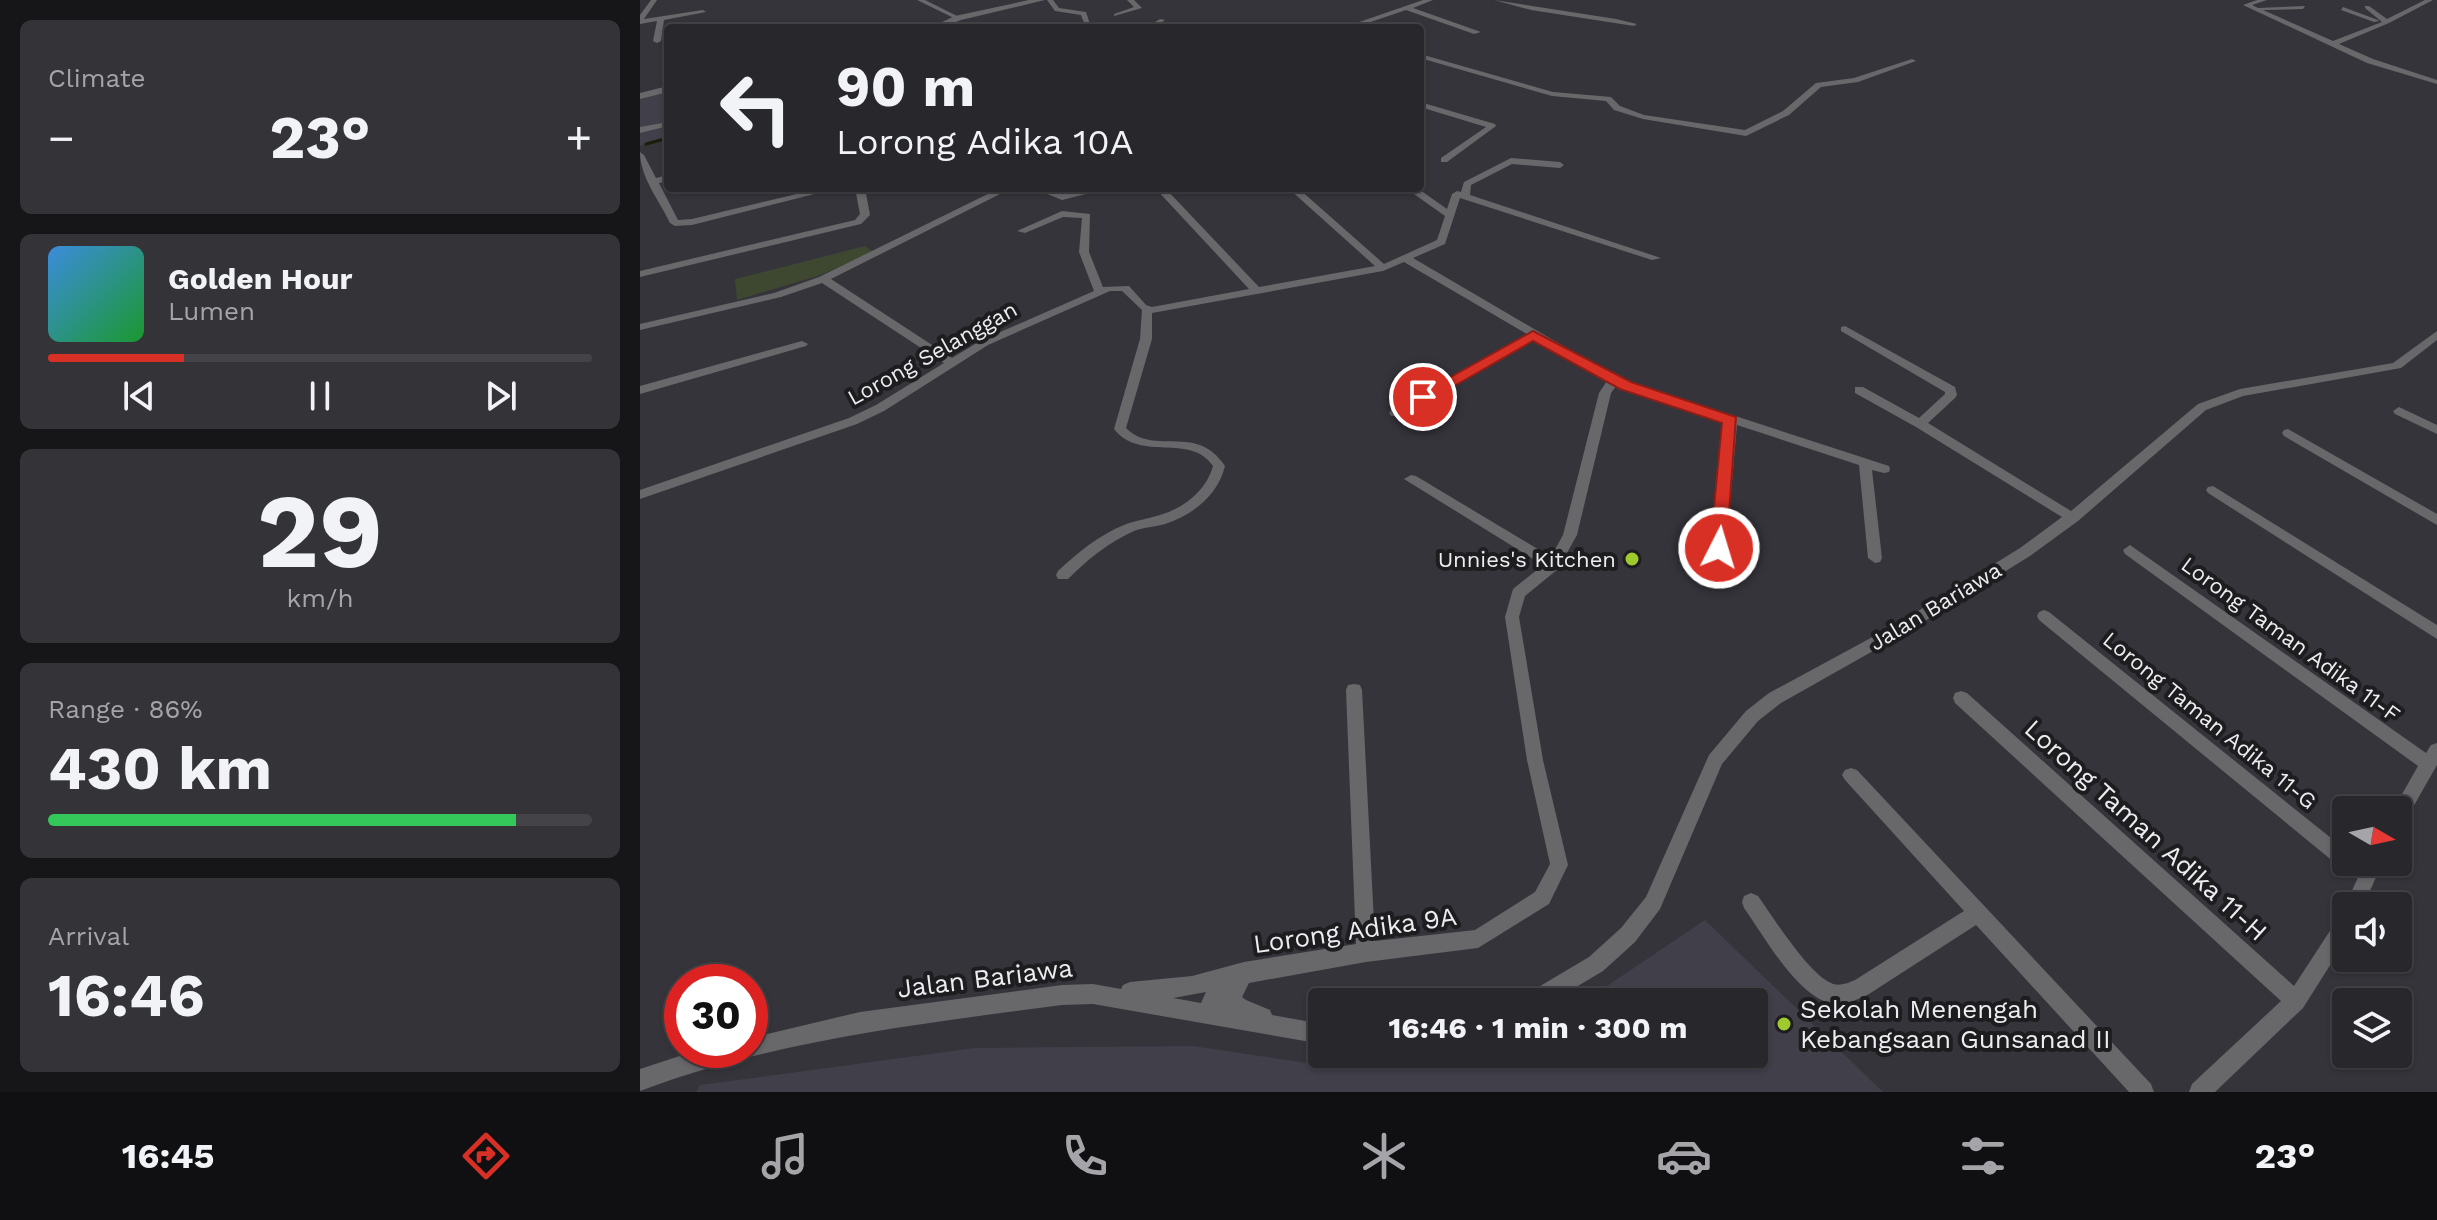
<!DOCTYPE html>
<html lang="en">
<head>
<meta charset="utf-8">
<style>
  :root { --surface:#28272c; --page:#343338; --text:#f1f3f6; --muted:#a5a5a9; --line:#444448; --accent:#d93025 }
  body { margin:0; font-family:"Work Sans",sans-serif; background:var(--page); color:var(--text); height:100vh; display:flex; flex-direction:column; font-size:30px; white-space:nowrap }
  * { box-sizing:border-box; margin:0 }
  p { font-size:26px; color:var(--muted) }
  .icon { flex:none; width:44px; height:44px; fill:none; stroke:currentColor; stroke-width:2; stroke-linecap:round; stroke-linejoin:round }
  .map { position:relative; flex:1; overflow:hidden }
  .details { display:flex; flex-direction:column; gap:20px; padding:20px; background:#161518; width:640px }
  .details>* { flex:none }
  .guide { position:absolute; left:24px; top:24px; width:760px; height:168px; border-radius:8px; box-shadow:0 2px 6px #0004,0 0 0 2px var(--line); background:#28272c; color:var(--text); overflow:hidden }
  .needle { width:52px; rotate:99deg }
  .tools { position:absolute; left:1692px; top:796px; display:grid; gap:16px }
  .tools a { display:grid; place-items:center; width:80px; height:80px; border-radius:8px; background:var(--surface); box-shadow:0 2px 6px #0004,0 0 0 2px var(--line); font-size:40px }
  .speed { position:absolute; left:24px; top:964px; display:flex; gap:16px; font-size:40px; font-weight:700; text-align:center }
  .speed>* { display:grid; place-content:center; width:104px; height:104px; border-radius:50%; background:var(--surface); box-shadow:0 2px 6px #0004,0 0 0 2px var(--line); line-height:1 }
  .speed .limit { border:12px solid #d22; background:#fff; color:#111 }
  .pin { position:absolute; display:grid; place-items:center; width:68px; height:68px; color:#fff; margin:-34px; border:4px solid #fff; border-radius:50%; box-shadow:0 2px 8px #0007 }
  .me { position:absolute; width:88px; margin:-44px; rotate:5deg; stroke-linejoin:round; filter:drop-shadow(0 0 6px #0008) }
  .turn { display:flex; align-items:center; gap:28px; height:168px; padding:0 40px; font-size:36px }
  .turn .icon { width:104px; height:104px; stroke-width:2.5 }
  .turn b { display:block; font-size:56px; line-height:68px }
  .big { font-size:60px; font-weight:700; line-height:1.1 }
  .details .tile { flex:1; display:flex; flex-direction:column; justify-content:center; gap:12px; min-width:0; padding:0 28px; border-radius:12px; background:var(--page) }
  .details .dial { align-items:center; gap:0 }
  .dial b { font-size:104px; line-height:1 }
  .song { display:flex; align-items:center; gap:24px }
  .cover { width:96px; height:96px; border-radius:12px; background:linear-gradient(135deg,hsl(210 70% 55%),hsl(130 70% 35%)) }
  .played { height:8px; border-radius:4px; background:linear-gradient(90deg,var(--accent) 25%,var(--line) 25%) }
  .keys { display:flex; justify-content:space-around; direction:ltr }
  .heat { display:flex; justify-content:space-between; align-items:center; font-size:44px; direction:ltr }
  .charge { height:12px; border-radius:6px; background:linear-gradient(90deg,#34c759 86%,var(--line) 0) }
  .trip { position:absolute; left:668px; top:988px; width:460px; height:80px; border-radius:8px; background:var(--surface); box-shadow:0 2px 6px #0004,0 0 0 2px var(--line); font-weight:700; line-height:80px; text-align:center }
  .menu { display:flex; height:128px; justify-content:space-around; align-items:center; background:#101012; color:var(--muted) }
  .menu .icon { width:56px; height:56px }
  .menu .current { color:var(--accent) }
  .menu b { font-size:36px; color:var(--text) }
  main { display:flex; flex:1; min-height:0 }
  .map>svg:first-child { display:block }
  .built { fill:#403f4a }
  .green { fill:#3e4730 }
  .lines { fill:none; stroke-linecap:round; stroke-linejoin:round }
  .stream { stroke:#182007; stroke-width:3 }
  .minor { fill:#68686b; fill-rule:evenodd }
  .tertiary { fill:#68686b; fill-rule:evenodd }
  .route { fill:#d93025; stroke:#8d1f18; stroke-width:2 }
  .poi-dot { fill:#9eca2e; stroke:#1d1c1f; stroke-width:3 }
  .labels { text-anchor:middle; stroke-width:8; stroke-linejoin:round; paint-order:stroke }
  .street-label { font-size:22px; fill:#edecf0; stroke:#1d1c1f }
  .poi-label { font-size:22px; fill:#edecf0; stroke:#1d1c1f; text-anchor:end }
  .near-street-label { font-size:26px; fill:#edecf0; stroke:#1d1c1f }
  .near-poi-label { font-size:26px; fill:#edecf0; stroke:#1d1c1f; text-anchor:start }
</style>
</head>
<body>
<main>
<section class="details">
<div class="tile"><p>Climate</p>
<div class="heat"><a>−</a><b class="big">23°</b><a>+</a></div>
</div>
<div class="tile">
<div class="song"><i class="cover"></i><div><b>Golden Hour</b><p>Lumen</p></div></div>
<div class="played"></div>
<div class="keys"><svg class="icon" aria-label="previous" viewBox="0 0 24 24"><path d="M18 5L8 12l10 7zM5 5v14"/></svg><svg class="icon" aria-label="pause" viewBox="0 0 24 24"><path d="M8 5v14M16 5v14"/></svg><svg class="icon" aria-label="next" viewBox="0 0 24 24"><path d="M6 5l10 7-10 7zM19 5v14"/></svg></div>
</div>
<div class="tile dial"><b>29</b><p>km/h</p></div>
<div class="tile"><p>Range · 86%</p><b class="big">430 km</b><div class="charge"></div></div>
<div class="tile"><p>Arrival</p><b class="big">16:46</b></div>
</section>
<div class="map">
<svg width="1797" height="1092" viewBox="0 0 1797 1092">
  <rect width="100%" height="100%" fill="#35343b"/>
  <!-- built -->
  <g class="built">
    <path d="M28,91V137L0,146V98Z"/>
    <path d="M1065,920L1243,1092H56L60,1085L335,1048L553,1046L714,1070L789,1068L848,1054H1114V1002H943Z"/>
  </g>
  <!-- green -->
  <path class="green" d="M225,246L233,252L178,276L97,300L95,279Z"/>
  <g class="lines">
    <!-- stream -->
    <path class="stream" d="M6,144L28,138"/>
    <!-- minor -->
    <g class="minor">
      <path d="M11,0H17L4,19L63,10L66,12L24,20L21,41L17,43L13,41L17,21L0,24V15Z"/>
      <path d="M277,0H285L321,18L316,19Z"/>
      <path d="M407,0H413L419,8L446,12L450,24L445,25L441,15L415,11Z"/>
      <path d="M487,0H494L502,8L474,16V14L494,7Z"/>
      <path d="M783,0H793L773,8L841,32L834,34L766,10L713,28H702Z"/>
      <path d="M854,0L976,19L997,24L994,26L891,10Z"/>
      <path d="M1617,0H1627L1612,5L1618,8L1665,6L1663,9L1623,10L1693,41L1742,22L1725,8V6H1729L1747,19L1785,0H1793L1749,23L1699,44L1733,59L1797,80V84L1727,63L1603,5Z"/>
      <path d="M1703,7L1738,20L1739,21L1734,22L1701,10Z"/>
      <path d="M520,19L525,20L514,28H505Z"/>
      <path d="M300,23L302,26L271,28L275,26Z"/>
      <path d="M227,24L240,27L242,28L225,27Z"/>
      <path d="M780,54L913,92L971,97L980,106L1004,115L1105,130L1143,111L1176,83L1214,78L1272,59L1276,61L1218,82L1181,87L1149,115L1106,136L1003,119L974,110L966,101L912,96L780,58Z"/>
      <path d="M22,88L28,93V100L18,90Z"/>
      <path d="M780,102L855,124L856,126L807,162H801V158L846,127L780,107Z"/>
      <path d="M28,122V126L0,133V127Z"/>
      <path d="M0,152L4,155L16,178L28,175V181L19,183L38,220L52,219L182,188H198L52,225L35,226L30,223C19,200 0,177 0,152Z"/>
      <path d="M871,158L920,162L924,165L920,168L872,164L831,185L830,195L1021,258L1012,260L820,198L805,244L773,258L978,378L1249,466L1250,469L1249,472L1244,473L1232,470L1242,558L1240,562L1235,563L1228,558L1219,465L1097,425L1086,548L1079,553L1074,552L1072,548L1085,421L977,385L971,393L937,535L918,569L885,596L879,617L903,760L928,865L909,904L838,948L726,962L609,983L602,997L606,1000L630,1010L632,1015L682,1024V1044L453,1004L422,1005C280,1024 135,1040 0,1091V1069L58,1050H110V1038L220,1012L422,985L453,984L481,989L483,985L490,982L552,976L604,962L716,944L706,690L708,685L714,684L720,685L722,690L735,941L835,930L895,892L910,864L887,760L865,617L873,589L903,565L764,479L771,475L776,476L911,557L923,535L959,393L967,381L895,339L759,416H751L749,413L751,410L887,334L764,262L743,271L512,313V339L486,428C515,457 556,422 585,466C578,495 553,515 525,524C515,527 504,527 494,531C469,542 447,560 428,579H418L416,575L418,571C437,553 459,535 484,525C496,520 508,519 520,515C544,508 566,491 573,466C550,432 501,463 474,429L500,339L502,310L482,291H470L348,345L244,411L217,424L0,499V490L209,418L236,405L304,363L182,283L141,297L0,330V324L134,293L179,277L360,188H372L191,279L312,358L340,341L454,291L439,252L442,218L423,217L385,233L377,231L422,211L450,214L449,252L463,287L489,286L506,305L512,307L609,289L515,188H525L619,287L735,266L648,188H658L744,264L797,240L805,216L774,194V190H780L807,209L812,194L817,191L821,192L824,182ZM566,992L561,1003L533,998Z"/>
      <path d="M215,188H225L230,215L221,224L0,277V271L215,220L220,214Z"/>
      <path d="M393,188C404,188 411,192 421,193C430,195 456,188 470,188L422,200Z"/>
      <path d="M1205,326L1315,387L1317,395L1315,398L1288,423L1431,511L1558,404L1600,389L1753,363L1797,331V340L1761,368L1603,396L1566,410L1438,521L1390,556L1272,629L1141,703L1118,721L1082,764L1020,909L995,942L963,971L911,1002H882L885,995L949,957L981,928L1006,897L1069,755L1106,711L1129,693L1262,621L1380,548L1422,517L1276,427L1215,393V387H1223L1279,418L1305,394V392L1201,331V327Z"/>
      <path d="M162,341L168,344L166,346L0,394V386Z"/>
      <path d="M1759,407L1797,425V434L1755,414L1753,411Z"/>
      <path d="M1648,429L1797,514V525L1644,436L1642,433L1644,430Z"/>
      <path d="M1573,486L1797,625V639L1568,493L1566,490L1568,487Z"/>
      <path d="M1490,545L1786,753L1791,745L1797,743V765L1764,823L1758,825V810H1753L1778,766L1485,554L1483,550Z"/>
      <path d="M1404,610L1409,612L1706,850V862H1715L1712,867L1706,869L1700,867L1399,620L1397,616L1399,612Z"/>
      <path d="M1321,691L1327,693L1654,986L1699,917L1706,914V940L1663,1008L1575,1092H1549L1552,1084L1641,1001L1315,703L1313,698L1315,693Z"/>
      <path d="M1211,768L1217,770L1511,1084L1514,1092H1489L1336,925L1229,994C1218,999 1205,1006 1193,1004C1158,998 1124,936 1104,908L1102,902L1104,896L1111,893L1118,896C1133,917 1168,973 1191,983C1198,987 1208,983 1215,980L1324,911L1205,780L1202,775L1205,770Z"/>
      <path d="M1725,862H1743L1723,906H1706V909L1705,906Z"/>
    </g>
    <!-- tertiary -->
    <g class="tertiary">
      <path d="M389,0H405L321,20L302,28H289L315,16Z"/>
      <path d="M28,86V92L0,99V93Z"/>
    </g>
  </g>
  <!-- route -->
  <path class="route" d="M893,331L991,382L1096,417L1086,553L1079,555L1070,548L1082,423L980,389L893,341L788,401L775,397Z"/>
  <!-- markers -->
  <g class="poi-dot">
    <circle cx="992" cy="559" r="8"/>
    <circle cx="1144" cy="1024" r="8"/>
  </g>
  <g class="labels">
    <!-- street labels -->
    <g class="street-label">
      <text transform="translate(292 353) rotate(-29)" y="8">Lorong Selanggan</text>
      <text transform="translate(1295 606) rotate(-31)" y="8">Jalan Bariawa</text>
      <text transform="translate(1651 639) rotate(36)" y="8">Lorong Taman Adika 11-F</text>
      <text transform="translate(1570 720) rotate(39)" y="8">Lorong Taman Adika 11-G</text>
    </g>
    <!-- poi labels -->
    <g class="poi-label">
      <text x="976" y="567">Unnies's Kitchen</text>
    </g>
    <!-- near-street labels -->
    <g class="near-street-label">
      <text transform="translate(1506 830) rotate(42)" y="9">Lorong Taman Adika 11-H</text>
      <text transform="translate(715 930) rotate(-8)" y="9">Lorong Adika 9A</text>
      <text transform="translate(345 978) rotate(-7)" y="9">Jalan Bariawa</text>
    </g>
    <!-- near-poi labels -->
    <g class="near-poi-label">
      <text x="1160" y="1018">Sekolah Menengah<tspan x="1160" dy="30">Kebangsaan Gunsanad II</tspan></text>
    </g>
  </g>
</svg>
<div class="tools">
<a><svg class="needle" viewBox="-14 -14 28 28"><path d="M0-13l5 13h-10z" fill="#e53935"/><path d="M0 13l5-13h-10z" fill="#a5a5a9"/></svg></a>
<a><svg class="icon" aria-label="sound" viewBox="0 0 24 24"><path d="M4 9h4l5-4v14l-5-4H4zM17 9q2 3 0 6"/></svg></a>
<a><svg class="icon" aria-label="layers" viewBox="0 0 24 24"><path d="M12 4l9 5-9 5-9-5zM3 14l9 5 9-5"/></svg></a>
</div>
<div class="speed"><div class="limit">30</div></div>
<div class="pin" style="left:783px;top:397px;background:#d93025"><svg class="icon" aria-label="arrive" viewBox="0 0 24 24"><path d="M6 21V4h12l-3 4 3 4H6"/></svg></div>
<svg class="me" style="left:1079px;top:548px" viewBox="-20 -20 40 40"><circle r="17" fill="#d93025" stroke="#fff" stroke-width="3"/><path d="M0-11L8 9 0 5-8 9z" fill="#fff"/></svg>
<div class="trip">16:46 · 1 min · 300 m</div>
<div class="guide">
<div class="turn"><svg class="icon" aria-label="left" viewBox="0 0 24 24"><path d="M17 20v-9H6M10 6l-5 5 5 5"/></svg><div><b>90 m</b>Lorong Adika 10A</div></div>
</div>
</div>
</main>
<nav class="menu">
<b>16:45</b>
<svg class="icon current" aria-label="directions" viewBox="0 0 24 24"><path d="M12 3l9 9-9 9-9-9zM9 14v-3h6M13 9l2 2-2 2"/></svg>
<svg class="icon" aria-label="music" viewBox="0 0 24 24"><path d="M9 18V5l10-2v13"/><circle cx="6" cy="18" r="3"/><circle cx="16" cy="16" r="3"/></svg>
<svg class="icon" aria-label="phone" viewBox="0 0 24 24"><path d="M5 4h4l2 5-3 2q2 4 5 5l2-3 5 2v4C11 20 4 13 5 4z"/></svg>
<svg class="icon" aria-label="climate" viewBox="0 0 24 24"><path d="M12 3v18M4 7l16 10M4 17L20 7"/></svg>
<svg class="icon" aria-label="car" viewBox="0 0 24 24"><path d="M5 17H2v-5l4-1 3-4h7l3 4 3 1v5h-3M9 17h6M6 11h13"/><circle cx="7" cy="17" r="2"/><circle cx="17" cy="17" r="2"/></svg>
<svg class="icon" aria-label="filters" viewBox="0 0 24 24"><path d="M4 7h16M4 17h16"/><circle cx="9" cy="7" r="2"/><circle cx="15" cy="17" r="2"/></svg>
<b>23°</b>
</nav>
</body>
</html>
